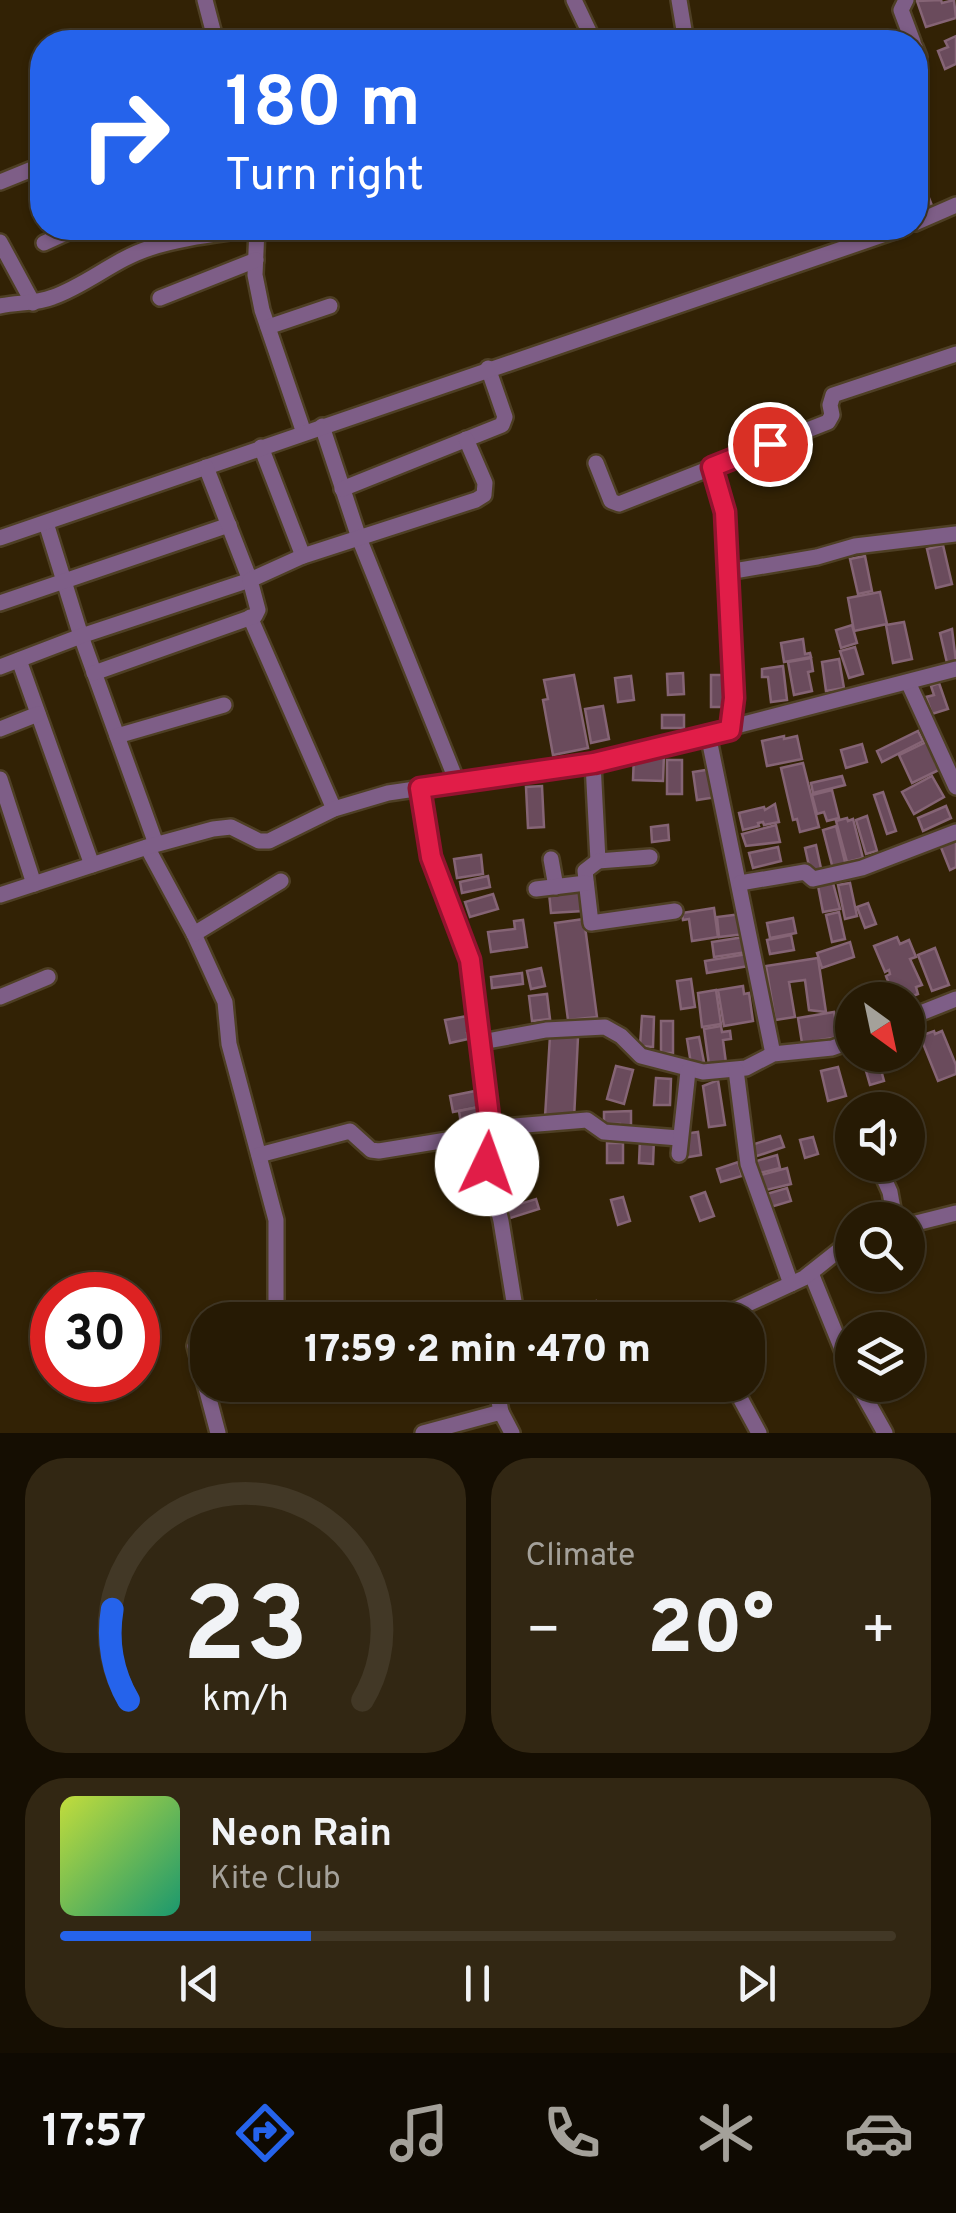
<!DOCTYPE html>
<html lang="en">
<head>
<meta charset="utf-8">
<style>
  :root { --surface:#261a04; --page:#322713; --text:#f1f3f6; --muted:#a4a19a; --line:#423826; --accent:#2563eb }
  body { margin:0; font-family:Overpass,sans-serif; background:var(--page); color:var(--text); height:100vh; display:flex; flex-direction:column; font-size:38px; white-space:nowrap }
  * { box-sizing:border-box; margin:0 }
  p { font-size:32px; color:var(--muted) }
  .icon { flex:none; width:55px; height:55px; fill:none; stroke:currentColor; stroke-width:2; stroke-linecap:round; stroke-linejoin:round }
  .map { position:relative; height:1433px; overflow:hidden }
  .drawer { display:flex; flex-direction:column; gap:25px; padding:25px; background:#150e02; flex:1 }
  .drawer>* { flex:none }
  .top-card { position:absolute; left:30px; top:30px; width:898px; height:210px; border-radius:40px; box-shadow:0 2px 8px #0004,0 0 0 2px var(--line); background:#2563eb; color:#fff; overflow:hidden }
  .needle { width:65px; rotate:147deg }
  .controls { position:absolute; left:835px; top:982px; display:grid; gap:20px }
  .controls a { display:grid; place-items:center; width:90px; height:90px; border-radius:50%; background:var(--surface); box-shadow:0 2px 8px #0004,0 0 0 2px var(--line); font-size:50px }
  .speed { position:absolute; left:30px; top:1272px; display:flex; gap:20px; font-size:50px; font-weight:700; text-align:center }
  .speed>* { display:grid; place-content:center; width:130px; height:130px; border-radius:50%; background:var(--surface); box-shadow:0 2px 8px #0004,0 0 0 2px var(--line); line-height:1 }
  .speed .limit { border:15px solid #d22; background:#fff; color:#111 }
  .pin { position:absolute; display:grid; place-items:center; width:85px; height:85px; color:#fff; margin:-42px; border:5px solid #fff; border-radius:50%; box-shadow:0 2px 10px #0007 }
  .me { position:absolute; width:110px; margin:-55px; rotate:3deg; stroke-linejoin:round; filter:drop-shadow(0 0 8px #0008) }
  .turn { display:flex; align-items:center; gap:35px; height:210px; padding:0 30px; font-size:45px }
  .turn .icon { width:130px; height:130px; stroke-width:2.5 }
  .turn b { display:block; font-size:70px; line-height:85px }
  .big { font-size:75px; font-weight:800; line-height:1.1 }
  .drawer .widget { flex:1; display:flex; flex-direction:column; justify-content:center; gap:15px; min-width:0; padding:0 35px; border-radius:40px; background:var(--page) }
  .drawer .dial { align-items:center; gap:0 }
  .dial svg { height:260px; overflow:visible; fill:none; stroke:var(--line); stroke-width:7; stroke-linecap:round; text-anchor:middle }
  .dial text { fill:var(--text); stroke:none }
  .song { display:flex; align-items:center; gap:30px }
  .cover { width:120px; height:120px; border-radius:15px; background:linear-gradient(135deg,hsl(70 70% 55%),hsl(160 70% 35%)) }
  .played { height:10px; border-radius:5px; background:linear-gradient(90deg,var(--accent) 30%,var(--line) 30%) }
  .keys { display:flex; justify-content:space-around; direction:ltr }
  .heat { display:flex; justify-content:space-between; align-items:center; font-size:55px; direction:ltr }
  .drawer .tiles { flex:1; display:grid; gap:25px; grid-template-columns:1fr 1fr }
  .widget:last-child { grid-column:span 2 }
  .trip { position:absolute; left:190px; top:1302px; width:575px; height:100px; border-radius:40px; background:var(--surface); box-shadow:0 2px 8px #0004,0 0 0 2px var(--line); font-weight:800; line-height:100px; text-align:center }
  .menu { display:flex; height:160px; justify-content:space-around; align-items:center; background:#0f0a02; color:var(--muted) }
  .menu .icon { width:70px; height:70px }
  .menu .on { color:var(--accent) }
  .menu b { font-size:45px; color:var(--text) }
  .map>svg:first-child { display:block }
  .building { fill:#6a4b5c; stroke:#856475; stroke-width:2.5 }
  .lines { fill:none; stroke-linecap:round; stroke-linejoin:round }
  .minor-casing { stroke:#4e3f24; stroke-width:20 }
  .minor { stroke:#7e5e87; stroke-width:15 }
  .route-casing { stroke:#92132f; stroke-width:25 }
  .route { stroke:#e11d48; stroke-width:18 }
</style>
</head>
<body>
<div class="map">
<svg width="956" height="1433" viewBox="0 0 956 1433">
  <rect width="100%" height="100%" fill="#322205"/>
  <!-- building -->
  <g class="building">
    <path d="M941,0L942,3L954,0L956,18L926,27L917,1Z"/>
    <path d="M956,36V64L945,69L938,51L948,47L945,41Z"/>
    <path d="M920,175L933,208L921,213L915,198V177Z"/>
    <path d="M943,545L952,584L936,588L927,549Z"/>
    <path d="M865,556L872,591L858,594L850,559Z"/>
    <path d="M880,592L887,624L854,631L848,598Z"/>
    <path d="M904,622L912,659L893,663L886,625Z"/>
    <path d="M852,625L857,643L841,648L836,630Z"/>
    <path d="M952,629L956,661L947,663L940,633Z"/>
    <path d="M803,639L805,654L810,653L811,657L784,662L781,643Z"/>
    <path d="M855,647L863,674L849,678L840,651Z"/>
    <path d="M811,658L813,671L808,672L812,691L794,695L788,662Z"/>
    <path d="M839,659L844,688L826,691L822,662Z"/>
    <path d="M783,666L787,700L771,702L768,677H762V669Z"/>
    <path d="M683,673L684,694L668,695L667,674Z"/>
    <path d="M574,675L588,748L553,755L543,700L548,699L544,680Z"/>
    <rect x="711" y="675" width="17" height="32"/>
    <path d="M631,676L634,700L618,702L615,678Z"/>
    <path d="M939,683L948,709L932,714L926,697L934,695L931,686Z"/>
    <path d="M603,706L609,739L591,743L585,709Z"/>
    <rect x="662" y="715" width="22" height="13"/>
    <path d="M918,731L923,741L882,762L877,751Z"/>
    <path d="M784,736V739L797,736L802,759L767,766L762,741Z"/>
    <path d="M926,742L940,763L936,764L939,770L912,783L899,755Z"/>
    <path d="M862,744L867,762L846,768L841,750Z"/>
    <path d="M634,754H664L663,781L633,780Z"/>
    <rect x="667" y="760" width="15" height="34"/>
    <path d="M803,763L819,827L800,832L797,819L793,820L781,768Z"/>
    <path d="M712,769L717,797L697,800L693,772Z"/>
    <path d="M842,776L845,785L813,793L811,783Z"/>
    <path d="M932,776L944,797L914,814L902,792Z"/>
    <path d="M542,786L544,827L528,828L526,787Z"/>
    <path d="M832,790L839,818L827,821L824,812L817,814L812,795Z"/>
    <path d="M883,792L896,831L887,834L874,795Z"/>
    <path d="M775,804L779,822L764,825L763,822L758,823L759,826L743,830L739,813L764,807L765,810Z"/>
    <path d="M946,806L951,818L923,831L918,818Z"/>
    <path d="M867,816L877,851L866,854L856,820Z"/>
    <path d="M847,818L848,821L853,819L863,858L847,862L836,821Z"/>
    <path d="M668,825L669,840L652,842L651,827Z"/>
    <path d="M776,825L780,842L746,846L742,834Z"/>
    <path d="M836,826L847,870L834,873L823,830Z"/>
    <path d="M956,839V867L950,870L940,845Z"/>
    <path d="M816,845L822,873L811,875L805,848Z"/>
    <path d="M778,847L781,861L753,868L749,853Z"/>
    <path d="M481,855L483,874L457,878L454,859Z"/>
    <path d="M488,876L490,887L462,893L460,882Z"/>
    <path d="M833,883L840,909L823,912L818,886Z"/>
    <path d="M850,883L857,916L845,919L838,885Z"/>
    <path d="M581,890L583,911L551,913L549,893Z"/>
    <path d="M493,894L498,909L470,917L465,902Z"/>
    <path d="M868,903L876,924L865,928L857,907Z"/>
    <path d="M714,908L718,937L692,941L689,919L683,920L682,913Z"/>
    <path d="M839,912L845,939L832,942L826,915Z"/>
    <path d="M742,914L745,934L719,937L717,917Z"/>
    <path d="M793,918L796,933L770,938L767,923Z"/>
    <path d="M584,919L597,1017L568,1020L555,923Z"/>
    <path d="M523,920L527,947L491,952L488,932L515,929L514,921Z"/>
    <path d="M791,935L794,950L770,954L767,940Z"/>
    <path d="M744,937L747,952L714,957L712,942Z"/>
    <path d="M897,937L900,944L909,940L916,957L910,959L922,985L916,987L918,994L906,999L904,993L894,997L886,976L890,974L889,970L885,972L874,946Z"/>
    <path d="M850,942L854,957L822,968L817,953Z"/>
    <path d="M935,948L949,985L932,991L918,955Z"/>
    <path d="M747,954L749,966L707,973L705,961Z"/>
    <path d="M818,958L826,1012L809,1010L805,980L789,982L795,1017L775,1020L766,966Z"/>
    <path d="M541,968L545,986L531,989L527,971Z"/>
    <path d="M522,973L523,984L492,988L491,977Z"/>
    <path d="M691,979L695,1007L681,1009L677,981Z"/>
    <path d="M743,986L744,994L749,993L753,1021L724,1026L718,990Z"/>
    <path d="M716,990L721,1024L702,1027L698,993Z"/>
    <path d="M547,994L550,1019L532,1021L529,996Z"/>
    <path d="M834,1012L839,1037L802,1043L798,1018Z"/>
    <path d="M473,1015L476,1031L467,1033L468,1039L450,1043L445,1020Z"/>
    <path d="M642,1016L654,1017L653,1047L640,1046Z"/>
    <rect x="661" y="1021" width="12" height="32"/>
    <path d="M721,1026L722,1032L730,1031L731,1039L723,1040L726,1063L709,1065L704,1029Z"/>
    <path d="M934,1031L935,1034L942,1031L956,1065V1074L938,1081L920,1036Z"/>
    <path d="M550,1036L578,1037L574,1119L545,1117Z"/>
    <path d="M699,1037L704,1062L691,1064L687,1039Z"/>
    <path d="M877,1055L884,1081L870,1085L862,1057Z"/>
    <path d="M616,1066L633,1070L624,1104L607,1099Z"/>
    <path d="M838,1067L846,1096L828,1101L821,1071Z"/>
    <path d="M656,1078L671,1079L670,1105H654Z"/>
    <path d="M718,1080L725,1125L709,1127L703,1086Z"/>
    <path d="M475,1091L479,1107L453,1112L450,1096Z"/>
    <path d="M479,1107L481,1120L461,1124L459,1111Z"/>
    <path d="M631,1111V1130H620V1124H604V1112Z"/>
    <path d="M526,1132L532,1154L520,1157L513,1135Z"/>
    <path d="M698,1132L701,1155L683,1158V1134Z"/>
    <path d="M780,1136L784,1147L754,1157L751,1145Z"/>
    <path d="M813,1137L818,1154L805,1158L800,1140Z"/>
    <path d="M640,1139H654L653,1164L639,1163Z"/>
    <rect x="607" y="1143" width="16" height="20"/>
    <path d="M777,1155L780,1168L756,1174L753,1162Z"/>
    <path d="M738,1162L742,1176L721,1182L717,1169Z"/>
    <path d="M787,1168L791,1184L758,1192L754,1177Z"/>
    <path d="M787,1188L791,1201L764,1209L760,1196Z"/>
    <path d="M705,1192L714,1216L700,1221L691,1197Z"/>
    <path d="M623,1197L630,1221L618,1225L611,1200Z"/>
    <path d="M536,1199L539,1209L507,1219L503,1209Z"/>
    <path d="M596,1301L601,1318L571,1320L568,1309Z"/>
  </g>
  <g class="lines">
    <defs>
      <g id="minor">
        <path d="M205,0L216,42"/>
        <path d="M574,0L594,42"/>
        <path d="M679,0L686,42"/>
        <path d="M906,0L901,10L913,42"/>
        <path d="M915,47L919,57L915,67"/>
        <path d="M0,182L42,165"/>
        <path d="M915,223L956,205"/>
        <path d="M257,228L255,275L262,310L304,433"/>
        <path d="M0,242L33,303"/>
        <path d="M44,243L77,228"/>
        <path d="M160,298L256,260"/>
        <path d="M0,306C18,302 36,304 53,297C87,285 115,259 150,248C184,237 221,234 257,228"/>
        <path d="M268,327L330,306"/>
        <path d="M322,426L359,538L457,782"/>
        <path d="M261,447L303,556"/>
        <path d="M596,463L611,501L619,504L828,422L832,415L830,405L833,395L956,354"/>
        <path d="M712,467L725,512L734,698L730,730"/>
        <path d="M342,489L502,425L505,417L488,368"/>
        <path d="M46,523L81,636L156,844"/>
        <path d="M0,538L903,228"/>
        <path d="M728,572L817,557L855,546L956,534"/>
        <path d="M0,603L229,525"/>
        <path d="M250,617L334,809"/>
        <path d="M19,660L92,865"/>
        <path d="M0,667L81,636L250,580L206,467"/>
        <path d="M94,673L255,616L258,610L250,580L303,556L476,500L484,495L485,483L466,439"/>
        <path d="M908,682L956,787"/>
        <path d="M0,729L38,714"/>
        <path d="M708,734L773,1054"/>
        <path d="M117,736L224,705"/>
        <path d="M593,763L598,861L650,857"/>
        <path d="M0,779L34,884"/>
        <path d="M421,788L431,857L469,960L482,1042L546,1030L605,1027L621,1036L641,1056L703,1072L746,1068L773,1054L832,1048L852,1041"/>
        <path d="M147,847L194,934L225,1002L229,1044L276,1220V1320"/>
        <path d="M551,859L556,887"/>
        <path d="M598,861L585,871L591,923L675,911"/>
        <path d="M740,883L805,872L813,879L862,868L956,832"/>
        <path d="M536,889L586,883"/>
        <path d="M0,895L147,847L213,829L231,827L259,841H269L334,809L388,793L593,763L956,669"/>
        <path d="M194,934L281,881"/>
        <path d="M0,997L48,977"/>
        <path d="M908,1018L956,999"/>
        <path d="M736,1070L748,1164L791,1284"/>
        <path d="M490,1128L587,1120L604,1132L679,1138"/>
        <path d="M480,1136L501,1221L517,1320"/>
        <path d="M679,1154L688,1071"/>
        <path d="M259,1155L350,1131L371,1150L379,1151L484,1134L490,1128L482,1042"/>
        <path d="M878,1165L890,1192L895,1220"/>
        <path d="M908,1225L956,1213"/>
        <path d="M811,1273L852,1374"/>
        <path d="M713,1320L804,1278L838,1251L852,1245"/>
        <path d="M208,1335L197,1339L195,1346L218,1433"/>
        <path d="M496,1385L501,1412"/>
        <path d="M579,1385H599"/>
        <path d="M733,1385L759,1433"/>
        <path d="M858,1385L885,1433"/>
        <path d="M423,1433L501,1412L512,1433"/>
      </g>
    </defs>
    <!-- minor casing -->
    <use href="#minor" class="minor-casing"/>
    <!-- minor -->
    <use href="#minor" class="minor"/>
  </g>
  <g class="lines">
    <defs>
      <path id="route" d="M487,1164L480,1136L490,1128L489,1117L470,960L431,857L420,788L594,763L730,730L734,698L725,512L712,467L770,444"/>
    </defs>
    <!-- route casing -->
    <use href="#route" class="route-casing"/>
    <!-- route -->
    <use href="#route" class="route"/>
  </g>
</svg>
<div class="controls">
<a><svg class="needle" viewBox="-14 -14 28 28"><path d="M0-13l5 13h-10z" fill="#e53935"/><path d="M0 13l5-13h-10z" fill="#a4a19a"/></svg></a>
<a><svg class="icon" aria-label="sound" viewBox="0 0 24 24"><path d="M4 9h4l5-4v14l-5-4H4zM17 9q2 3 0 6"/></svg></a>
<a><svg class="icon" aria-label="search" viewBox="0 0 24 24"><circle cx="10" cy="10" r="6"/><path d="M15 15l6 6"/></svg></a>
<a><svg class="icon" aria-label="layers" viewBox="0 0 24 24"><path d="M12 4l9 5-9 5-9-5zM3 14l9 5 9-5"/></svg></a>
</div>
<div class="speed"><div class="limit">30</div></div>
<div class="pin" style="left:770px;top:444px;background:#d93025"><svg class="icon" aria-label="arrive" viewBox="0 0 24 24"><path d="M6 21V4h12l-3 4 3 4H6"/></svg></div>
<svg class="me" style="left:487px;top:1164px" viewBox="-20 -20 40 40"><circle r="19" fill="#fff"/><path d="M0-13L10 11 0 6-10 11z" fill="#e11d48"/></svg>
<div class="trip">17:59 · 2 min · 470 m</div>
<div class="top-card">
<div class="turn"><svg class="icon" aria-label="right" viewBox="0 0 24 24"><path d="M7 20v-9h11M14 6l5 5-5 5"/></svg><div><b>180 m</b>Turn right</div></div>
</div>
</div>
<section class="drawer">
<div class="tiles">
<div class="widget dial"><svg viewBox="0 0 100 80">
<path d="M14 69A42 42 0 1 1 86 69"/>
<path d="M14 69A42 42 0 0 1 9 41" stroke="#2563eb"/>
<text x="50" y="56" font-size="32" font-weight="700">23</text>
<text x="50" y="72" font-size="11">km/h</text>
</svg></div>
<div class="widget"><p>Climate</p>
<div class="heat"><a>−</a><b class="big">20°</b><a>+</a></div>
</div>
<div class="widget">
<div class="song"><i class="cover"></i><div><b>Neon Rain</b><p>Kite Club</p></div></div>
<div class="played"></div>
<div class="keys"><svg class="icon" aria-label="previous" viewBox="0 0 24 24"><path d="M18 5L8 12l10 7zM5 5v14"/></svg><svg class="icon" aria-label="pause" viewBox="0 0 24 24"><path d="M8 5v14M16 5v14"/></svg><svg class="icon" aria-label="next" viewBox="0 0 24 24"><path d="M6 5l10 7-10 7zM19 5v14"/></svg></div>
</div>
</div>
</section>
<nav class="menu">
<b>17:57</b>
<svg class="icon on" aria-label="directions" viewBox="0 0 24 24"><path d="M12 3l9 9-9 9-9-9zM9 14v-3h6M13 9l2 2-2 2"/></svg>
<svg class="icon" aria-label="music" viewBox="0 0 24 24"><path d="M9 18V5l10-2v13"/><circle cx="6" cy="18" r="3"/><circle cx="16" cy="16" r="3"/></svg>
<svg class="icon" aria-label="phone" viewBox="0 0 24 24"><path d="M5 4h4l2 5-3 2q2 4 5 5l2-3 5 2v4C11 20 4 13 5 4z"/></svg>
<svg class="icon" aria-label="climate" viewBox="0 0 24 24"><path d="M12 3v18M4 7l16 10M4 17L20 7"/></svg>
<svg class="icon" aria-label="car" viewBox="0 0 24 24"><path d="M5 17H2v-5l4-1 3-4h7l3 4 3 1v5h-3M9 17h6M6 11h13"/><circle cx="7" cy="17" r="2"/><circle cx="17" cy="17" r="2"/></svg>
</nav>
</body>
</html>
